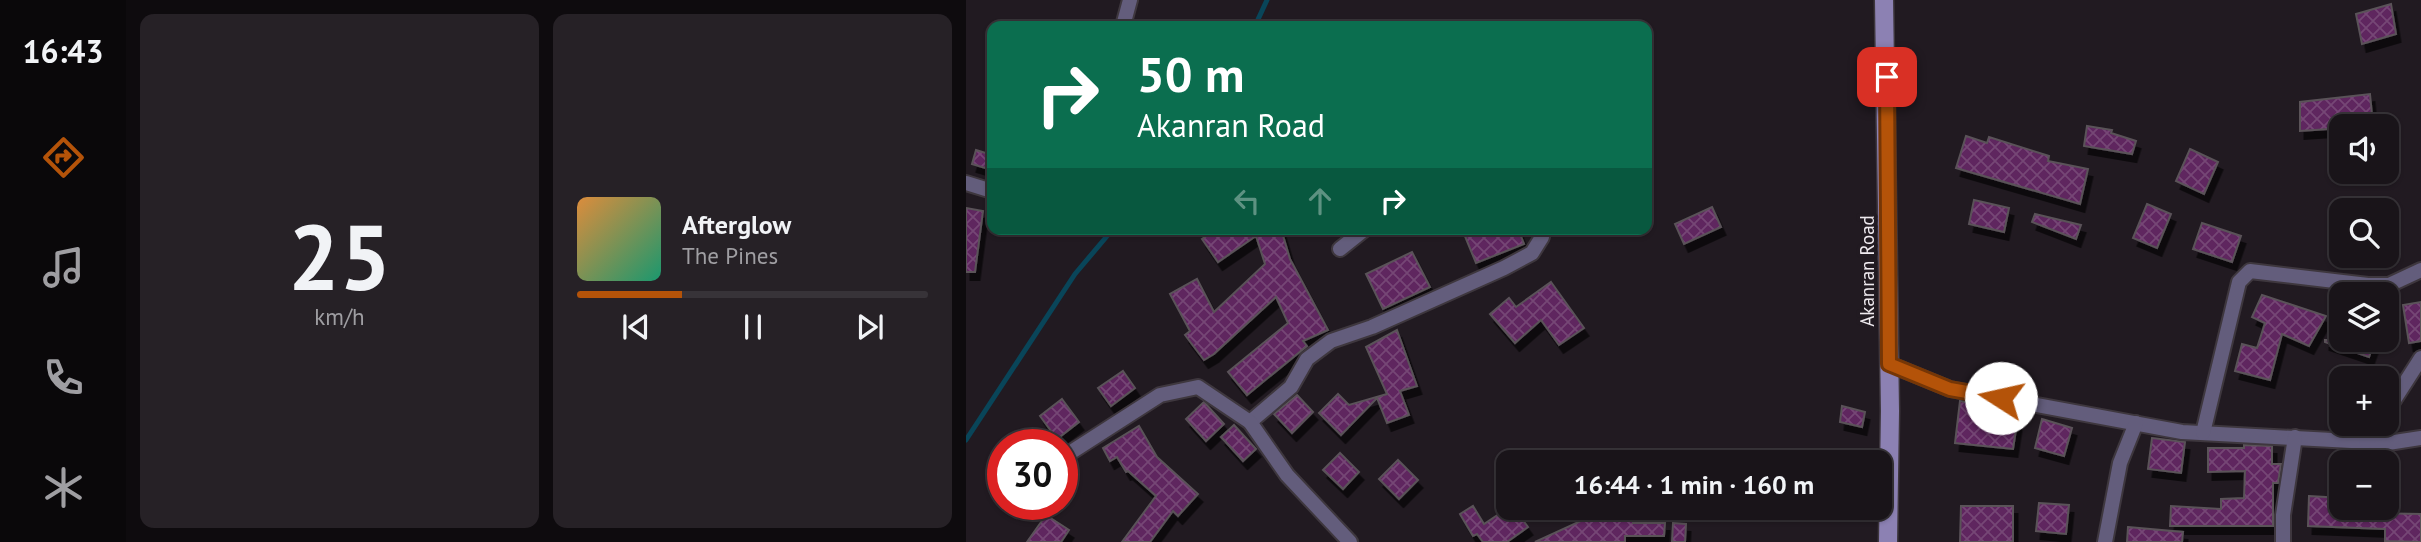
<!DOCTYPE html>
<html lang="en">
<head>
<meta charset="utf-8">
<style>
  :root { --surface:#191419; --page:#262126; --text:#f1f3f6; --muted:#9f9ea2; --line:#373338; --accent:#b45309 }
  body { margin:0; font-family:"PT Sans",sans-serif; background:var(--page); color:var(--text); height:100vh; display:flex; flex-direction:column; font-size:26px; white-space:nowrap }
  * { box-sizing:border-box; margin:0 }
  p { font-size:23px; color:var(--muted) }
  .icon { flex:none; width:38px; height:38px; fill:none; stroke:currentColor; stroke-width:2; stroke-linecap:round; stroke-linejoin:round }
  .map { position:relative; flex:1; overflow:hidden }
  .panel { display:flex; flex-direction:column; gap:14px; padding:14px; background:#0e0b0e; width:840px }
  .panel>* { flex:none }
  .banner { position:absolute; left:21px; top:21px; width:665px; height:214px; border-radius:14px; box-shadow:0 2px 5px #0004,0 0 0 2px var(--line); background:#0b6e4f; color:#fff; overflow:hidden }
  .fabs { position:absolute; left:1363px; top:114px; display:grid; gap:14px }
  .fabs a { display:grid; place-items:center; width:70px; height:70px; border-radius:14px; background:var(--surface); box-shadow:0 2px 5px #0004,0 0 0 2px var(--line); font-size:35px }
  .speed { position:absolute; left:21px; top:429px; display:flex; gap:14px; font-size:35px; font-weight:700; text-align:center }
  .speed>* { display:grid; place-content:center; width:91px; height:91px; border-radius:50%; background:var(--surface); box-shadow:0 2px 5px #0004,0 0 0 2px var(--line); line-height:1 }
  .speed .limit { border:10px solid #d22; background:#fff; color:#111 }
  .pin { position:absolute; display:grid; place-items:center; width:60px; height:60px; color:#fff; margin:-30px; border-radius:14px; box-shadow:0 4px 10px #0006 }
  .me { position:absolute; width:77px; margin:-38px; rotate:280deg; stroke-linejoin:round; filter:drop-shadow(0 0 5px #0008) }
  .turn { display:flex; align-items:center; gap:24px; height:147px; padding:0 35px; font-size:32px }
  .turn .icon { width:91px; height:91px; stroke-width:2.5 }
  .turn b { display:block; font-size:49px; line-height:60px }
  .lanes { display:flex; align-items:center; height:66px; padding:0 35px; background:#0003; justify-content:center; gap:35px; direction:ltr }
  .lanes .off { opacity:.35 }
  .panel .widget { flex:1; display:flex; flex-direction:column; justify-content:center; gap:10px; min-width:0; padding:0 24px; border-radius:14px; background:var(--page) }
  .panel .dial { align-items:center; gap:0 }
  .dial b { font-size:91px; line-height:1 }
  .song { display:flex; align-items:center; gap:21px }
  .cover { width:84px; height:84px; border-radius:10px; background:linear-gradient(135deg,hsl(30 70% 55%),hsl(160 70% 35%)) }
  .played { height:7px; border-radius:4px; background:linear-gradient(90deg,var(--accent) 30%,var(--line) 30%) }
  .keys { display:flex; justify-content:space-around; direction:ltr }
  .panel .tiles { flex:1; display:grid; gap:14px; grid-template-columns:repeat(2,1fr) }
  .trip { position:absolute; left:530px; top:450px; width:396px; height:70px; border-radius:14px; background:var(--surface); box-shadow:0 2px 5px #0004,0 0 0 2px var(--line); font-weight:600; line-height:70px; text-align:center }
  main { display:flex; flex:1; min-height:0 }
  .tab-bar { display:flex; flex-direction:column; width:126px; justify-content:space-around; align-items:center; background:#0a080a; color:var(--muted) }
  .tab-bar .icon { width:49px; height:49px }
  .tab-bar .current { color:var(--accent) }
  .tab-bar b { font-size:32px; color:var(--text) }
  .map>svg:first-child { display:block }
  .lines { fill:none; stroke-linecap:round; stroke-linejoin:round }
  .stream { stroke:#094559; stroke-width:5 }
  .building { fill:url(#building-cross-hatch); stroke:#5a5259; stroke-width:2; filter:url(#shadow) }
  .minor-casing { stroke:#3e373e; stroke-width:18 }
  .secondary-casing { stroke:#3e373e; stroke-width:21 }
  .minor { stroke:#635d7c; stroke-width:14 }
  .secondary { stroke:#8c81b3; stroke-width:18 }
  .route-casing { stroke:#753606; stroke-width:18 }
  .route { stroke:#b45309; stroke-width:12 }
  .labels { text-anchor:middle; stroke-width:7; stroke-linejoin:round; paint-order:stroke }
  .street-label { font-size:19px; fill:#efeaef; stroke:#211a21 }
</style>
</head>
<body>
<main>
<nav class="tab-bar">
<b>16:43</b>
<svg class="icon current" aria-label="directions" viewBox="0 0 24 24"><path d="M12 3l9 9-9 9-9-9zM9 14v-3h6M13 9l2 2-2 2"/></svg>
<svg class="icon" aria-label="music" viewBox="0 0 24 24"><path d="M9 18V5l10-2v13"/><circle cx="6" cy="18" r="3"/><circle cx="16" cy="16" r="3"/></svg>
<svg class="icon" aria-label="phone" viewBox="0 0 24 24"><path d="M5 4h4l2 5-3 2q2 4 5 5l2-3 5 2v4C11 20 4 13 5 4z"/></svg>
<svg class="icon" aria-label="climate" viewBox="0 0 24 24"><path d="M12 3v18M4 7l16 10M4 17L20 7"/></svg>
</nav>
<section class="panel">
<div class="tiles">
<div class="widget dial"><b>25</b><p>km/h</p></div>
<div class="widget">
<div class="song"><i class="cover"></i><div><b>Afterglow</b><p>The Pines</p></div></div>
<div class="played"></div>
<div class="keys"><svg class="icon" aria-label="previous" viewBox="0 0 24 24"><path d="M18 5L8 12l10 7zM5 5v14"/></svg><svg class="icon" aria-label="pause" viewBox="0 0 24 24"><path d="M8 5v14M16 5v14"/></svg><svg class="icon" aria-label="next" viewBox="0 0 24 24"><path d="M6 5l10 7-10 7zM19 5v14"/></svg></div>
</div>
</div>
</section>
<div class="map">
<svg width="1455" height="542" viewBox="0 0 1455 542">
  <defs>
    <pattern id="building-cross-hatch" width="8" height="8" patternUnits="userSpaceOnUse" patternTransform="scale(1.75)"><rect width="8" height="8" fill="#5e275e"/><path d="M0 0l8 8M0 8l8-8" fill="none" stroke="#754675"/></pattern>
    <filter id="shadow"><feDropShadow dx="4.5" dy="8" stdDeviation="0" flood-color="#0009"/></filter>
  </defs>
  <rect width="100%" height="100%" fill="#211a21"/>
  <g class="lines">
    <!-- stream -->
    <g class="stream">
      <path d="M289,26L301,0"/>
      <path d="M0,440L109,274L147,229"/>
    </g>
  </g>
  <!-- building -->
  <g class="building">
    <path d="M1425,4L1430,34L1396,44L1390,14Z"/>
    <path d="M1404,94L1407,126L1334,131V102Z"/>
    <path d="M1121,126L1146,130L1145,133L1170,141L1166,154L1118,146Z"/>
    <path d="M1000,136L1021,143L1023,137L1083,156L1082,161L1122,169L1114,204L990,168Z"/>
    <path d="M1224,149L1252,162L1238,194L1210,181Z"/>
    <path d="M10,150L26,155V170L6,164Z"/>
    <path d="M1008,200L1043,208L1038,232L1003,224Z"/>
    <path d="M1181,204L1205,214L1191,248L1167,238Z"/>
    <path d="M746,207L755,227L718,244L709,224Z"/>
    <path d="M0,208L17,211L9,272H0Z"/>
    <path d="M1069,214L1115,225L1110,239L1066,222Z"/>
    <path d="M1236,223L1275,236L1266,262L1227,249Z"/>
    <path d="M250,229H315L324,259L362,330L337,341L341,346L281,395L262,372L322,323L310,297L248,354L238,360L219,335L224,331L204,294L231,279L248,312L299,264L290,236L252,262L236,239Z"/>
    <path d="M496,229H552L558,244L510,263Z"/>
    <path d="M446,252L464,287L417,309L400,274Z"/>
    <path d="M585,282L618,328L593,345L575,320L549,343L524,314L543,298L550,307Z"/>
    <path d="M1296,295L1360,316L1343,346L1316,334L1304,380L1269,371L1276,344L1291,348L1299,323L1286,317Z"/>
    <path d="M1455,302V341L1443,343L1437,305Z"/>
    <path d="M431,330L451,386L434,391L443,415L421,423L411,398L375,435L353,413L372,394L383,405L421,394L400,347Z"/>
    <path d="M1359,340H1409L1403,357L1359,342Z"/>
    <path d="M157,371L169,388L145,406L132,388Z"/>
    <path d="M331,395L347,412L326,433L308,414Z"/>
    <path d="M96,399L113,422L91,439L74,416Z"/>
    <path d="M994,401L1047,410L1045,422L1051,423L1047,449L989,443Z"/>
    <path d="M238,402L258,424L240,441L220,419Z"/>
    <path d="M876,406L899,412L896,427L874,422Z"/>
    <path d="M1076,419L1106,428L1098,456L1069,448Z"/>
    <path d="M268,425L290,449L277,461L255,437Z"/>
    <path d="M173,426L191,457L232,494L212,516L207,511L184,542H156L190,496L162,471L160,472L151,457L144,461L137,448Z"/>
    <path d="M1186,438L1219,442L1215,473L1182,469Z"/>
    <path d="M1278,445L1306,446V464H1315L1312,483H1307V526H1204L1205,506L1255,509V499L1278,498L1279,471L1242,472V448H1278Z"/>
    <path d="M374,453L393,472L377,489L357,470Z"/>
    <path d="M432,460L452,480L433,499L413,479Z"/>
    <path d="M1343,496L1376,498V508H1404L1403,513L1455,514V542L1419,541V529L1342,526Z"/>
    <path d="M1073,503L1103,505L1100,534L1070,531Z"/>
    <path d="M507,506L518,524L542,508H548L562,527L541,542H517L511,534L507,536L494,514Z"/>
    <path d="M995,506H1047V542H994Z"/>
    <path d="M643,508H669L667,523H699L698,536H659V542H569Z"/>
    <path d="M80,515L103,530L95,542H61Z"/>
    <path d="M707,523L720,524L719,542H706Z"/>
    <path d="M1162,527L1217,532L1216,542H1161Z"/>
  </g>
  <g class="lines">
    <defs>
      <g id="minor">
        <path d="M157,26L164,0"/>
        <path d="M0,183L26,191"/>
        <path d="M374,249L399,229"/>
        <path d="M923,364L984,389L1216,432L1422,443L1455,438"/>
        <path d="M1421,411L1455,358"/>
        <path d="M284,422L325,387L341,359L365,341L406,327L538,268L566,253L576,237L574,229"/>
        <path d="M1237,433L1273,282L1284,271L1402,285H1423L1455,270"/>
        <path d="M1400,442L1415,424"/>
        <path d="M96,458L194,395L232,387L284,422L321,475L384,542"/>
        <path d="M1139,542L1154,463L1170,423"/>
        <path d="M1317,542V515L1329,437"/>
      </g>
      <path id="secondary" d="M918,0L924,411L922,542"/>
    </defs>
    <!-- minor casing -->
    <use href="#minor" class="minor-casing"/>
    <!-- secondary casing -->
    <use href="#secondary" class="secondary-casing"/>
    <!-- minor -->
    <use href="#minor" class="minor"/>
    <!-- secondary -->
    <use href="#secondary" class="secondary"/>
  </g>
  <g class="lines">
    <defs>
      <path id="route" d="M921,77L923,364L984,389L1035,398"/>
    </defs>
    <!-- route casing -->
    <use href="#route" class="route-casing"/>
    <!-- route -->
    <use href="#route" class="route"/>
  </g>
  <g class="labels">
    <!-- street labels -->
    <g class="street-label">
      <text transform="translate(901 271) rotate(-90)" y="7">Akanran Road</text>
    </g>
  </g>
</svg>
<div class="fabs">
<a><svg class="icon" aria-label="sound" viewBox="0 0 24 24"><path d="M4 9h4l5-4v14l-5-4H4zM17 9q2 3 0 6"/></svg></a>
<a><svg class="icon" aria-label="search" viewBox="0 0 24 24"><circle cx="10" cy="10" r="6"/><path d="M15 15l6 6"/></svg></a>
<a><svg class="icon" aria-label="layers" viewBox="0 0 24 24"><path d="M12 4l9 5-9 5-9-5zM3 14l9 5 9-5"/></svg></a>
<a>+</a>
<a>−</a>
</div>
<div class="speed"><div class="limit">30</div></div>
<div class="pin" style="left:921px;top:77px;background:#d93025"><svg class="icon" aria-label="arrive" viewBox="0 0 24 24"><path d="M6 21V4h12l-3 4 3 4H6"/></svg></div>
<svg class="me" style="left:1035px;top:398px" viewBox="-20 -20 40 40"><circle r="19" fill="#fff"/><path d="M0-13L10 11 0 6-10 11z" fill="#b45309"/></svg>
<div class="trip">16:44 · 1 min · 160 m</div>
<div class="banner">
<div class="turn"><svg class="icon" aria-label="right" viewBox="0 0 24 24"><path d="M7 20v-9h11M14 6l5 5-5 5"/></svg><div><b>50 m</b>Akanran Road</div></div>
<div class="lanes"><svg class="icon off" aria-label="left" viewBox="0 0 24 24"><path d="M17 20v-9H6M10 6l-5 5 5 5"/></svg><svg class="icon off" aria-label="ahead" viewBox="0 0 24 24"><path d="M12 20V5M6 11l6-6 6 6"/></svg><svg class="icon" aria-label="right" viewBox="0 0 24 24"><path d="M7 20v-9h11M14 6l5 5-5 5"/></svg></div>
</div>
</div>
</main>
</body>
</html>
